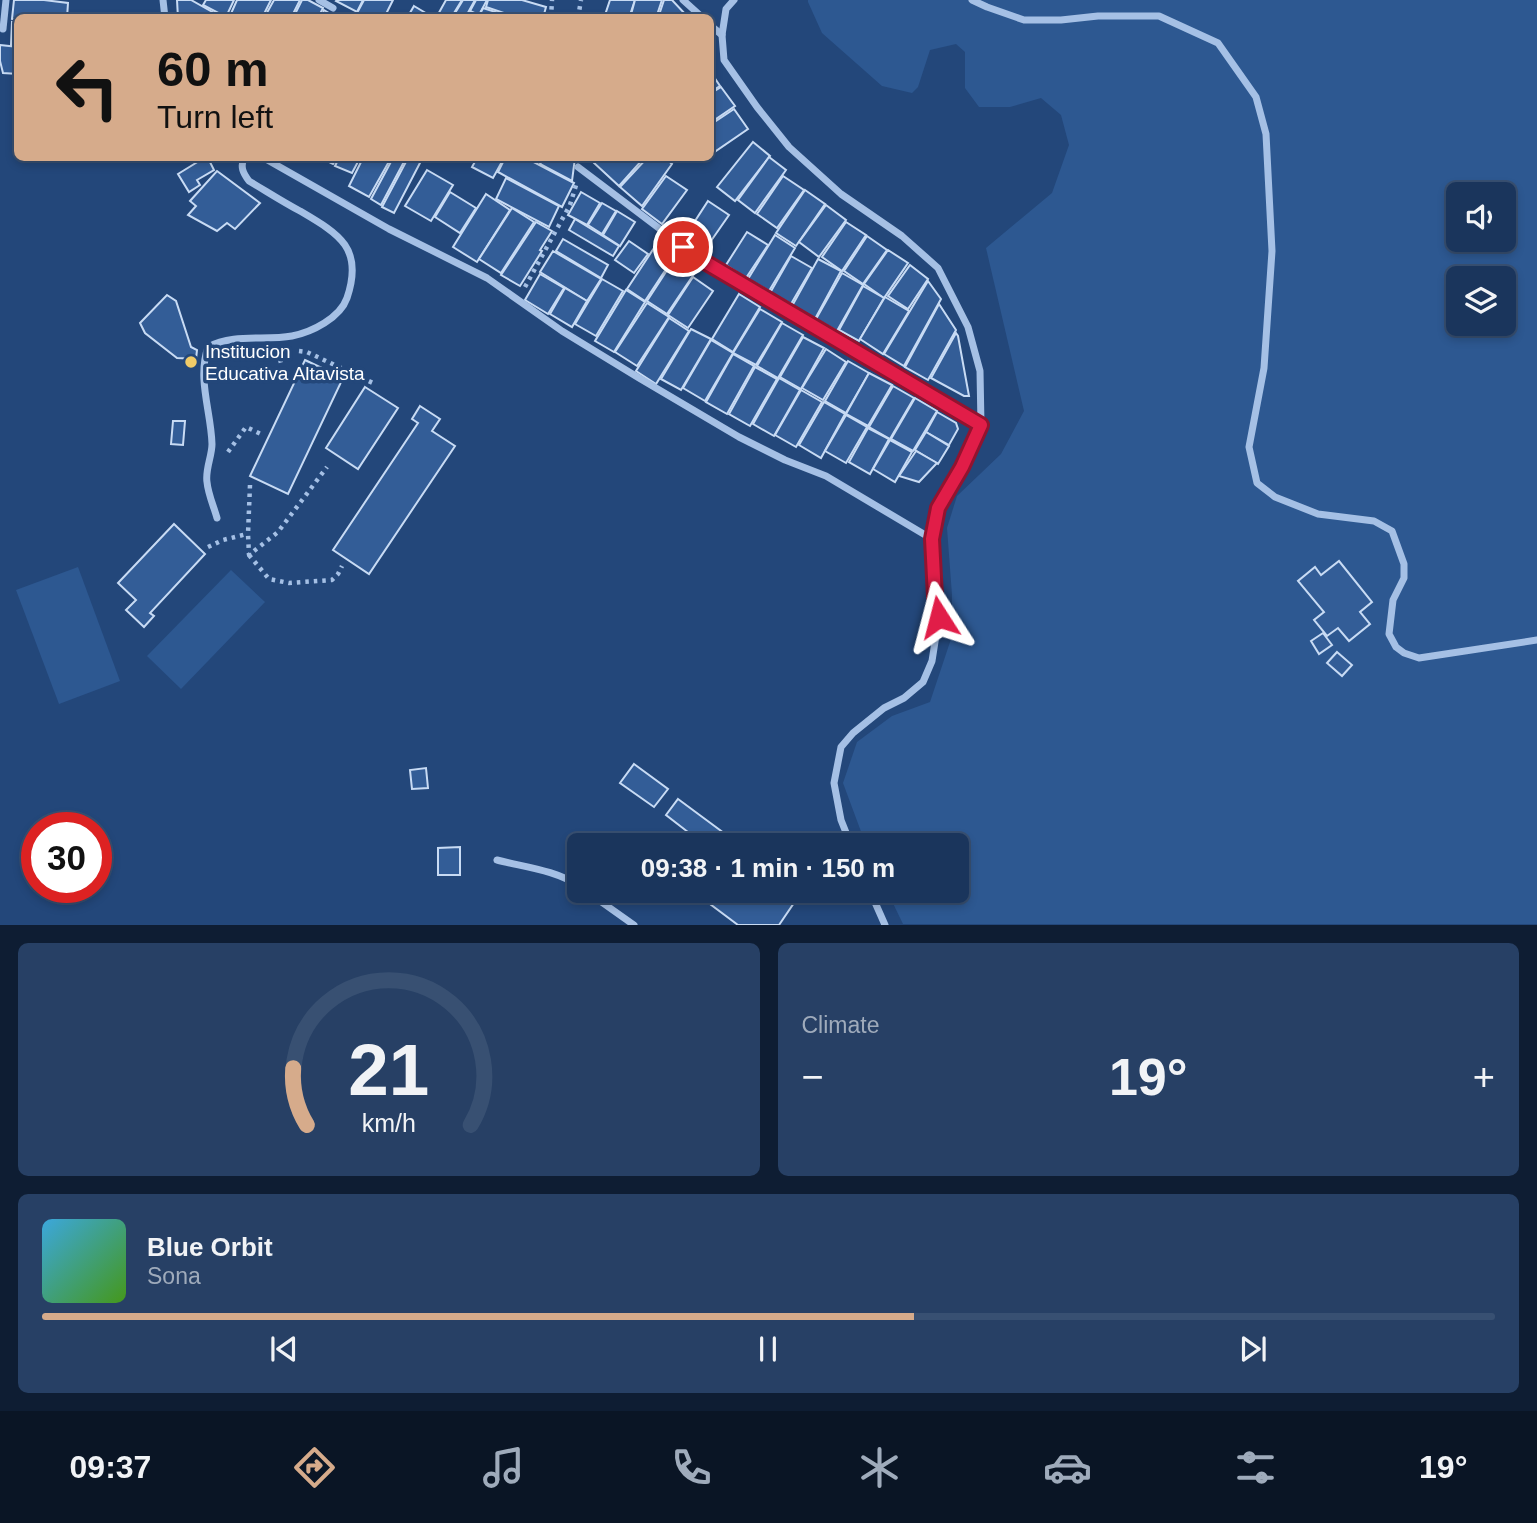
<!DOCTYPE html>
<html lang="en">
<head>
<meta charset="utf-8">
<style>
  :root { --surface:#1a355c; --page:#274065; --text:#f1f3f6; --muted:#9fabbb; --line:#385072; --accent:#d6ab8b }
  body { margin:0; font-family:Arial,sans-serif; background:var(--page); color:var(--text); height:100vh; display:flex; flex-direction:column; font-size:26px; white-space:nowrap }
  * { box-sizing:border-box; margin:0 }
  p { font-size:23px; color:var(--muted) }
  .icon { flex:none; width:38px; height:38px; fill:none; stroke:currentColor; stroke-width:2; stroke-linecap:round; stroke-linejoin:round }
  .map { position:relative; height:925px; overflow:hidden }
  .details { display:flex; flex-direction:column; gap:18px; padding:18px; background:#0e1d33; flex:1 }
  .details>* { flex:none }
  .banner { position:absolute; left:14px; top:14px; width:700px; height:147px; border-radius:10px; box-shadow:0 4px 10px #0003,0 0 0 2px var(--line); background:#d6ab8b; color:#111; overflow:hidden }
  .buttons { position:absolute; left:1446px; top:182px; display:grid; gap:14px }
  .buttons a { display:grid; place-items:center; width:70px; height:70px; border-radius:10px; background:var(--surface); box-shadow:0 4px 10px #0003,0 0 0 2px var(--line); font-size:35px }
  .speed { position:absolute; left:21px; top:812px; display:flex; gap:14px; font-size:35px; font-weight:700; text-align:center }
  .speed>* { display:grid; place-content:center; width:91px; height:91px; border-radius:50%; background:var(--surface); box-shadow:0 4px 10px #0003,0 0 0 2px var(--line); line-height:1 }
  .speed .limit { border:10px solid #d22; background:#fff; color:#111 }
  .pin { position:absolute; display:grid; place-items:center; width:60px; height:60px; color:#fff; margin:-30px; border:4px solid #fff; border-radius:50%; box-shadow:0 2px 7px #0007 }
  .me { position:absolute; width:77px; margin:-38px; rotate:351deg; stroke-linejoin:round; filter:drop-shadow(0 0 5px #0008) }
  .turn { display:flex; align-items:center; gap:24px; height:147px; padding:0 28px; font-size:32px }
  .turn .icon { width:91px; height:91px; stroke-width:2.5 }
  .turn b { display:block; font-size:49px; line-height:60px }
  .big { font-size:52px; font-weight:600; line-height:1.1 }
  .details .card { flex:1; display:flex; flex-direction:column; justify-content:center; gap:10px; min-width:0; padding:0 24px; border-radius:10px; background:var(--page) }
  .details .dial { align-items:center; gap:0 }
  .dial svg { height:182px; overflow:visible; fill:none; stroke:var(--line); stroke-width:7; stroke-linecap:round; text-anchor:middle }
  .dial text { fill:var(--text); stroke:none }
  .song { display:flex; align-items:center; gap:21px }
  .cover { width:84px; height:84px; border-radius:10px; background:linear-gradient(135deg,hsl(200 70% 55%),hsl(100 70% 35%)) }
  .played { height:7px; border-radius:4px; background:linear-gradient(90deg,var(--accent) 60%,var(--line) 60%) }
  .keys { display:flex; justify-content:space-around; direction:ltr }
  .heat { display:flex; justify-content:space-between; align-items:center; font-size:38px; direction:ltr }
  .details .tiles { flex:1; display:grid; gap:18px; grid-template-columns:1fr 1fr }
  .card:last-child { grid-column:span 2 }
  .trip { position:absolute; left:567px; top:833px; width:402px; height:70px; border-radius:10px; background:var(--surface); box-shadow:0 4px 10px #0003,0 0 0 2px var(--line); font-weight:600; line-height:70px; text-align:center }
  .dock { display:flex; height:112px; justify-content:space-around; align-items:center; background:#0a1525; color:var(--muted) }
  .dock .icon { width:49px; height:49px }
  .dock .active { color:var(--accent) }
  .dock b { font-size:32px; color:var(--text) }
  .map>svg:first-child { display:block }
  .green { fill:#2d5891; fill-rule:evenodd }
  .building { fill:#335d97; stroke:#c8dbf4; stroke-width:2 }
  .lines { fill:none; stroke-linecap:round; stroke-linejoin:round }
  .path { stroke:#a5c0e5; stroke-width:4.5; stroke-dasharray:3.5 5; stroke-linecap:butt }
  .minor { stroke:#a5c0e5; stroke-width:7 }
  .route-casing { stroke:#92132f; stroke-width:18 }
  .route { stroke:#e11d48; stroke-width:12 }
  .poi-dot { fill:#f0cb68; stroke:#23477a; stroke-width:2.5 }
  .labels { text-anchor:middle; stroke-width:7; stroke-linejoin:round; paint-order:stroke }
  .poi-label { font-size:19px; fill:#fff; stroke:#23477a; text-anchor:start }
</style>
</head>
<body>
<div class="map">
<svg width="1537" height="925" viewBox="0 0 1537 925">
  <rect width="100%" height="100%" fill="#23477a"/>
  <!-- green -->
  <g class="green">
    <path d="M808,0H1537V924H903L887,891H957V845H866L843,783L857,742L892,716L930,702L952,636V595L947,528L957,496L1001,454L1024,411L986,248L1052,193L1069,145L1061,115L1041,98L1010,107H979L965,88V52L956,44L930,50L918,87L912,93L882,86L822,33L808,2ZM1458,194H1503V240H1458ZM1458,278H1503V324H1458Z"/>
    <path d="M78,567L120,681L59,704L16,590Z"/>
    <path d="M231,570L265,602L181,689L147,656Z"/>
  </g>
  <!-- building -->
  <g class="building">
    <path d="M14,0H44L68,3L67,18H18V20L12,19Z"/>
    <path d="M177,0H191L223,18H178Z"/>
    <path d="M206,0H234L226,17L203,5Z"/>
    <path d="M237,0H271L262,18H229Z"/>
    <path d="M274,0H300L291,18H264Z"/>
    <path d="M302,0H308L323,8L318,18H293Z"/>
    <path d="M337,0H363L357,12L336,1Z"/>
    <path d="M364,0H393L384,18H364L357,13Z"/>
    <path d="M446,0H462L451,18H436Z"/>
    <path d="M463,0H475L465,18H452Z"/>
    <path d="M476,0H487L479,15L470,11Z"/>
    <path d="M488,0H522L546,7L543,18H519L486,7Z"/>
    <path d="M610,0H635L629,18H604Z"/>
    <path d="M635,0H662L656,18H630Z"/>
    <path d="M664,0H672L687,16L685,18H658Z"/>
    <path d="M414,6L434,18H407Z"/>
    <path d="M483,8L514,18H482L479,16Z"/>
    <path d="M324,10L337,18H321Z"/>
    <path d="M12,22L18,23V45H11Z"/>
    <path d="M0,45L18,47V74L3,73L0,61Z"/>
    <path d="M710,71L720,86L710,92Z"/>
    <path d="M721,87L735,106L710,123V94Z"/>
    <path d="M734,109L748,129L710,155V125Z"/>
    <path d="M753,142L770,156L735,201L717,187Z"/>
    <path d="M769,157L786,170L755,213L738,200Z"/>
    <path d="M204,158H208L214,170L197,180L200,185L189,192L178,174Z"/>
    <path d="M321,158H337L333,164Z"/>
    <path d="M339,158H360L352,173L335,166Z"/>
    <path d="M363,158H391L369,197L349,186Z"/>
    <path d="M393,158H406L381,205L371,199Z"/>
    <path d="M408,158H413L421,161L394,213L382,207Z"/>
    <path d="M477,158H504L493,178L472,167Z"/>
    <path d="M505,158H526L574,183L562,207L498,172Z"/>
    <path d="M544,158H575L572,181L540,164Z"/>
    <path d="M597,158H644L619,186L593,162Z"/>
    <path d="M647,158H665L672,164L642,206L620,187Z"/>
    <path d="M427,170L453,185L431,221L405,206Z"/>
    <path d="M217,171L260,203L235,229L227,223L217,231L188,215L196,206L190,201Z"/>
    <path d="M666,176L687,190L662,224L642,209Z"/>
    <path d="M783,176L804,190L777,228L757,214Z"/>
    <path d="M506,178L559,206L549,227L496,199Z"/>
    <path d="M805,190L825,204L796,246L776,233Z"/>
    <path d="M450,192L476,208L460,233L435,217Z"/>
    <path d="M581,192L600,203L587,225L568,215Z"/>
    <path d="M486,194L510,210L477,262L453,247Z"/>
    <path d="M708,201L729,215L704,251L684,238Z"/>
    <path d="M602,203L616,211L602,234L588,225Z"/>
    <path d="M826,205L846,220L819,257L799,242Z"/>
    <path d="M512,208L534,222L501,273L479,259Z"/>
    <path d="M617,211L635,222L620,246L603,235Z"/>
    <path d="M575,219L619,246L613,256L569,230Z"/>
    <path d="M536,222L552,231L540,250L542,251L520,286L501,275Z"/>
    <path d="M846,222L866,235L842,271L822,257Z"/>
    <path d="M747,232L768,245L746,278L726,265Z"/>
    <path d="M775,235L795,248L769,291L748,279Z"/>
    <path d="M867,236L887,250L863,284L844,271Z"/>
    <path d="M563,239L608,265L601,278L556,251Z"/>
    <path d="M629,241L648,254L634,273L615,260Z"/>
    <path d="M656,245L674,257L645,301L627,289Z"/>
    <path d="M888,250L908,263L884,298L864,284Z"/>
    <path d="M553,251L601,279L587,301L540,272Z"/>
    <path d="M791,256L812,268L791,304L770,293Z"/>
    <path d="M675,258L696,271L667,314L647,301Z"/>
    <path d="M818,259L841,271L815,319L792,306Z"/>
    <path d="M910,265L928,279L908,309L888,296Z"/>
    <path d="M842,273L863,285L837,331L816,319Z"/>
    <path d="M540,274L564,288L548,314L525,300Z"/>
    <path d="M693,277L713,291L688,328L668,315Z"/>
    <path d="M602,279L623,291L596,336L575,324Z"/>
    <path d="M928,281L941,299L904,366L884,354Z"/>
    <path d="M863,286L884,298L859,341L839,330Z"/>
    <path d="M565,288L587,301L572,327L550,314Z"/>
    <path d="M626,290L645,302L614,352L595,341Z"/>
    <path d="M739,294L760,307L733,352L712,339Z"/>
    <path d="M167,295L176,301L191,347L197,350L196,359L177,358L145,333L140,323Z"/>
    <path d="M885,297L909,311L883,354L860,339Z"/>
    <path d="M647,303L669,317L637,366L615,352Z"/>
    <path d="M939,304L956,330L928,380L905,367Z"/>
    <path d="M760,309L782,322L756,365L733,353Z"/>
    <path d="M669,318L689,331L656,384L636,371Z"/>
    <path d="M782,323L803,335L778,378L757,366Z"/>
    <path d="M691,329L711,339L681,390L661,379Z"/>
    <path d="M956,333L958,336L969,396H964L931,378Z"/>
    <path d="M803,337L824,348L801,389L780,377Z"/>
    <path d="M711,340L733,353L705,401L683,388Z"/>
    <path d="M826,349L846,362L823,400L802,388Z"/>
    <path d="M733,354L754,366L727,414L706,402Z"/>
    <path d="M305,360L343,378L288,494L250,476Z"/>
    <path d="M848,361L869,373L846,413L825,401Z"/>
    <path d="M755,367L777,379L750,426L729,414Z"/>
    <path d="M869,373L892,385L868,426L846,414Z"/>
    <path d="M779,378L800,390L774,436L753,424Z"/>
    <path d="M893,386L914,398L890,439L869,427Z"/>
    <path d="M365,387L398,408L358,469L326,448Z"/>
    <path d="M801,390L822,402L796,447L775,435Z"/>
    <path d="M915,398L937,411L913,451L891,439Z"/>
    <path d="M824,402L845,414L821,458L799,445Z"/>
    <path d="M420,406L440,419L432,431L455,446L369,574L333,550L418,423L412,419Z"/>
    <path d="M937,412L956,423L958,429L949,445L926,432Z"/>
    <path d="M846,415L867,427L846,463L825,451Z"/>
    <path d="M173,421H185L183,445L171,444Z"/>
    <path d="M868,428L889,439L870,474L849,462Z"/>
    <path d="M926,432L949,446L938,464L915,450Z"/>
    <path d="M890,440L912,452L895,482L873,469Z"/>
    <path d="M916,451L937,463L919,482L899,476Z"/>
    <path d="M174,524L205,554L150,613L154,616L144,627L126,610L136,600L118,583Z"/>
    <path d="M1339,561L1372,602L1360,612L1370,624L1349,641L1338,628L1327,636L1314,620L1324,612L1298,581L1315,567L1321,575Z"/>
    <path d="M1323,633L1332,645L1319,654L1311,641Z"/>
    <path d="M1337,652L1352,665L1342,676L1327,663Z"/>
    <path d="M634,764L668,789L654,807L620,783Z"/>
    <path d="M426,768L428,788L412,789L410,770Z"/>
    <path d="M678,799L736,842L734,845H700L695,841L697,839L666,815Z"/>
    <path d="M460,847V875H438V848Z"/>
    <path d="M707,891H795L800,894L779,925H738L702,898Z"/>
  </g>
  <g class="lines">
    <!-- path -->
    <g class="path">
      <path d="M551,18L552,0"/>
      <path d="M578,18L581,0"/>
      <path d="M525,287L570,205L577,182"/>
      <path d="M278,351L286,383"/>
      <path d="M299,351L307,352L375,384"/>
      <path d="M228,452L246,427L261,434"/>
      <path d="M250,485L248,534L249,555L278,532L327,467"/>
      <path d="M208,547L223,540L247,534"/>
      <path d="M249,555L269,579L289,583L332,580L338,574L342,566"/>
    </g>
    <!-- minor -->
    <g class="minor">
      <path d="M163,0L165,18"/>
      <path d="M319,0L333,8"/>
      <path d="M683,0L703,18"/>
      <path d="M972,0L987,7L1024,20H1061L1098,16H1159L1218,43L1256,97L1266,134L1272,251L1264,368L1249,447L1257,483L1275,497L1318,514L1374,521L1392,531L1404,564V578L1393,600L1389,634L1396,647L1404,653L1419,658L1537,640"/>
      <path d="M710,25L722,35"/>
      <path d="M3,29L6,0"/>
      <path d="M264,158L389,229L487,278L562,331L639,378L739,437L785,460L826,476L932,539L938,508L962,467L981,425L980,371L968,327L938,268L902,236L841,194L789,147L757,107L724,60L722,35L726,9L734,0"/>
      <path d="M578,167L705,263L981,425"/>
      <path d="M217,518C214,507 208,494 207,482C205,470 212,456 212,444C211,411 197,379 208,347C234,333 265,341 292,336C312,332 340,318 347,298C364,248 339,234 300,211C283,202 266,191 249,181C243,173 240,167 244,158"/>
      <path d="M851,845L841,820L834,783L841,747L853,733L884,708L904,698L923,682L932,661L939,616L935,597L932,539"/>
      <path d="M497,860C524,867 556,870 579,886"/>
      <path d="M586,891L634,925"/>
      <path d="M870,891L885,925"/>
    </g>
  </g>
  <g class="lines">
    <defs>
      <path id="route" d="M683,247L705,262L981,425L962,467L938,508L932,539L935,597L939,617"/>
    </defs>
    <!-- route casing -->
    <use href="#route" class="route-casing"/>
    <!-- route -->
    <use href="#route" class="route"/>
  </g>
  <!-- markers -->
  <circle class="poi-dot" cx="191" cy="362" r="7"/>
  <g class="labels">
    <!-- poi labels -->
    <g class="poi-label">
      <text x="205" y="358">Institucion<tspan x="205" dy="22">Educativa Altavista</tspan></text>
    </g>
  </g>
</svg>
<div class="buttons">
<a><svg class="icon" aria-label="sound" viewBox="0 0 24 24"><path d="M4 9h4l5-4v14l-5-4H4zM17 9q2 3 0 6"/></svg></a>
<a><svg class="icon" aria-label="layers" viewBox="0 0 24 24"><path d="M12 4l9 5-9 5-9-5zM3 14l9 5 9-5"/></svg></a>
</div>
<div class="speed"><div class="limit">30</div></div>
<div class="pin" style="left:683px;top:247px;background:#d93025"><svg class="icon" aria-label="arrive" viewBox="0 0 24 24"><path d="M6 21V4h12l-3 4 3 4H6"/></svg></div>
<svg class="me" style="left:939px;top:617px" viewBox="-20 -20 40 40"><path d="M0-17L14 15 0 8-14 15z" fill="#e11d48" stroke="#fff" stroke-width="4"/></svg>
<div class="trip">09:38 · 1 min · 150 m</div>
<div class="banner">
<div class="turn"><svg class="icon" aria-label="left" viewBox="0 0 24 24"><path d="M17 20v-9H6M10 6l-5 5 5 5"/></svg><div><b>60 m</b>Turn left</div></div>
</div>
</div>
<section class="details">
<div class="tiles">
<div class="card dial"><svg viewBox="0 0 100 80">
<path d="M14 69A42 42 0 1 1 86 69"/>
<path d="M14 69A42 42 0 0 1 8 44" stroke="#d6ab8b"/>
<text x="50" y="56" font-size="32" font-weight="700">21</text>
<text x="50" y="72" font-size="11">km/h</text>
</svg></div>
<div class="card"><p>Climate</p>
<div class="heat"><a>−</a><b class="big">19°</b><a>+</a></div>
</div>
<div class="card">
<div class="song"><i class="cover"></i><div><b>Blue Orbit</b><p>Sona</p></div></div>
<div class="played"></div>
<div class="keys"><svg class="icon" aria-label="previous" viewBox="0 0 24 24"><path d="M18 5L8 12l10 7zM5 5v14"/></svg><svg class="icon" aria-label="pause" viewBox="0 0 24 24"><path d="M8 5v14M16 5v14"/></svg><svg class="icon" aria-label="next" viewBox="0 0 24 24"><path d="M6 5l10 7-10 7zM19 5v14"/></svg></div>
</div>
</div>
</section>
<nav class="dock">
<b>09:37</b>
<svg class="icon active" aria-label="directions" viewBox="0 0 24 24"><path d="M12 3l9 9-9 9-9-9zM9 14v-3h6M13 9l2 2-2 2"/></svg>
<svg class="icon" aria-label="music" viewBox="0 0 24 24"><path d="M9 18V5l10-2v13"/><circle cx="6" cy="18" r="3"/><circle cx="16" cy="16" r="3"/></svg>
<svg class="icon" aria-label="phone" viewBox="0 0 24 24"><path d="M5 4h4l2 5-3 2q2 4 5 5l2-3 5 2v4C11 20 4 13 5 4z"/></svg>
<svg class="icon" aria-label="climate" viewBox="0 0 24 24"><path d="M12 3v18M4 7l16 10M4 17L20 7"/></svg>
<svg class="icon" aria-label="car" viewBox="0 0 24 24"><path d="M5 17H2v-5l4-1 3-4h7l3 4 3 1v5h-3M9 17h6M6 11h13"/><circle cx="7" cy="17" r="2"/><circle cx="17" cy="17" r="2"/></svg>
<svg class="icon" aria-label="filters" viewBox="0 0 24 24"><path d="M4 7h16M4 17h16"/><circle cx="9" cy="7" r="2"/><circle cx="15" cy="17" r="2"/></svg>
<b>19°</b>
</nav>
</body>
</html>
